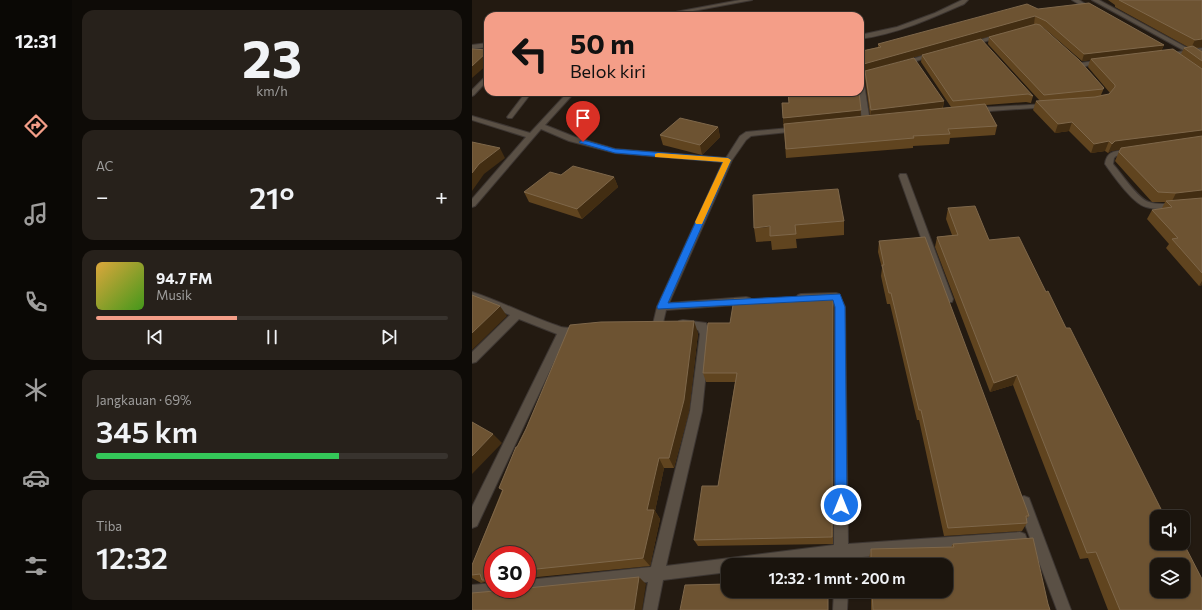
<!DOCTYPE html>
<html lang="id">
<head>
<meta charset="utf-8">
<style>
  :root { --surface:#1a140d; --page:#27211b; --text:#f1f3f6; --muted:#9f9e9d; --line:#38332e; --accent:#f49e88 }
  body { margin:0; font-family:Commissioner,sans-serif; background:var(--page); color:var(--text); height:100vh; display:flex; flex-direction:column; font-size:15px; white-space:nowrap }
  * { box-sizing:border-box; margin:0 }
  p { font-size:13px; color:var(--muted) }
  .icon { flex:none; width:22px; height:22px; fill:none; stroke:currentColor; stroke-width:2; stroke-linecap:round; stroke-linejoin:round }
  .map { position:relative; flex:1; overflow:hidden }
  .sheet { display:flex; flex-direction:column; gap:10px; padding:10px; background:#0e0b07; width:400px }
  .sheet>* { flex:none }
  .top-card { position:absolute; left:12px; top:12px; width:380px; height:84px; border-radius:12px; box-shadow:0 1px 3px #0004,0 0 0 1px var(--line); background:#f49e88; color:#111; overflow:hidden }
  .controls { position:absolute; left:678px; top:510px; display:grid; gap:8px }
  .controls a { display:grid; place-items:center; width:40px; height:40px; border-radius:8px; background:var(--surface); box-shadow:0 1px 3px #0004,0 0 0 1px var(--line); font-size:20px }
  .speed { position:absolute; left:12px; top:546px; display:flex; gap:8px; font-size:20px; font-weight:700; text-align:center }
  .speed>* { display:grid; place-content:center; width:52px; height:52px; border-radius:50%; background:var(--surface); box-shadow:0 1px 3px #0004,0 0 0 1px var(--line); line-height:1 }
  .speed .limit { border:6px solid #d22; background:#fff; color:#111 }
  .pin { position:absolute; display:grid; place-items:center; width:34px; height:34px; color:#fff; margin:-41px -17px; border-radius:50% 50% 50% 0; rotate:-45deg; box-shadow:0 0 4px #0007 }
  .pin .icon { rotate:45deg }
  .me { position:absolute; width:44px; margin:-22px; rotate:0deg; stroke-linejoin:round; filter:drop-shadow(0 0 3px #0008) }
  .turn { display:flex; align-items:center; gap:14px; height:84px; padding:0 20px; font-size:18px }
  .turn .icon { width:52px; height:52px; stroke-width:2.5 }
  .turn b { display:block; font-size:28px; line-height:34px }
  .big { font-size:30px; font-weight:600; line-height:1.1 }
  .sheet .tile { flex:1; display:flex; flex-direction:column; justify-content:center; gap:6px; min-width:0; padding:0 14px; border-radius:12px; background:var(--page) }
  .sheet .dial { align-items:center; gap:0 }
  .dial b { font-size:52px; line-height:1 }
  .song { display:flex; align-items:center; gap:12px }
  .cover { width:48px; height:48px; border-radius:6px; background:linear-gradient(135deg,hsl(40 70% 55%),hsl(100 70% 35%)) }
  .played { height:4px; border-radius:2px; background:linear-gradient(90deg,var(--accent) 40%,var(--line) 40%) }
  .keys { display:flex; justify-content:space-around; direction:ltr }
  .heat { display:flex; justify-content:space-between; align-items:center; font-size:22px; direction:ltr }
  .charge { height:6px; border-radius:3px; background:linear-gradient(90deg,#34c759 69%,var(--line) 0) }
  .trip { position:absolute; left:249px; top:558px; width:232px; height:40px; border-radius:12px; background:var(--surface); box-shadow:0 1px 3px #0004,0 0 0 1px var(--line); font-weight:600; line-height:40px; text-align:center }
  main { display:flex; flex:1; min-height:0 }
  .tab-bar { display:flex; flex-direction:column; width:72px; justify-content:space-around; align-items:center; background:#0a0805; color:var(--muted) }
  .tab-bar .icon { width:28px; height:28px }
  .tab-bar .on { color:var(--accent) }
  .tab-bar b { font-size:18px; color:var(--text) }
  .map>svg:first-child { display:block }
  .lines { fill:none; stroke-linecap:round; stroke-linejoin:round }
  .minor-casing { stroke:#3d3632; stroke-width:2 }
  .minor { fill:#5a5045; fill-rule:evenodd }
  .wall { fill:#60441f; fill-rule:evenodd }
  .shaded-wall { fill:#422d12 }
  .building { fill:#6d5332; stroke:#7e674a; fill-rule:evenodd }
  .route { fill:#1a73e8; stroke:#114b97 }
  .slow { fill:#f59e0b }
</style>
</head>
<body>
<main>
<nav class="tab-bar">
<b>12:31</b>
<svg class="icon on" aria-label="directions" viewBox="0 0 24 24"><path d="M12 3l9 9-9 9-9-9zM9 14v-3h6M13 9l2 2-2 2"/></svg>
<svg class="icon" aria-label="music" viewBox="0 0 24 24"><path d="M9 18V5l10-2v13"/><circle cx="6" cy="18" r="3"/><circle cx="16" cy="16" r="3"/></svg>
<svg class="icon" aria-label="phone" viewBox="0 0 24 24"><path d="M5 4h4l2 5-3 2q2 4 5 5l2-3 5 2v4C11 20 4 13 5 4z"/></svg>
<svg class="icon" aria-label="climate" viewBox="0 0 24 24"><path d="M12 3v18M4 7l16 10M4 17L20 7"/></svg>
<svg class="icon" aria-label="car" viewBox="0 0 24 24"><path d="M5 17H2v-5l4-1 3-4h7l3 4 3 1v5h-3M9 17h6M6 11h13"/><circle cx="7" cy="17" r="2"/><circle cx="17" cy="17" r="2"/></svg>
<svg class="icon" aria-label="filters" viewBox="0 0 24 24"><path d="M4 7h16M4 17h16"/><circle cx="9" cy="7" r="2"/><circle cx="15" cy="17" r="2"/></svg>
</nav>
<section class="sheet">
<div class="tile dial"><b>23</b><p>km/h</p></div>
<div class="tile"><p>AC</p>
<div class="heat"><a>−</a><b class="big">21°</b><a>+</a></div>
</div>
<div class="tile">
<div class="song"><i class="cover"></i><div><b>94.7 FM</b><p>Musik</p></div></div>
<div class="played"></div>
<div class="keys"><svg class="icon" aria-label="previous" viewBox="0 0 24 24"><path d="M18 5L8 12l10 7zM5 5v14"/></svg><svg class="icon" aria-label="pause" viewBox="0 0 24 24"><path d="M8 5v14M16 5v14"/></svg><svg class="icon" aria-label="next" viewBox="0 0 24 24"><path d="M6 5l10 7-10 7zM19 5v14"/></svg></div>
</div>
<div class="tile"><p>Jangkauan · 69%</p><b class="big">345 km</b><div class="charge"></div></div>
<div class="tile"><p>Tiba</p><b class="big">12:32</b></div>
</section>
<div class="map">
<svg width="730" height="610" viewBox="0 0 730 610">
  <rect width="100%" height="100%" fill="#231a11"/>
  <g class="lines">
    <defs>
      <g id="minor">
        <path d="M268,0H280L194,16H182Z"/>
        <path d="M490,0H496L492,4C458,19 425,34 388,39V35L425,27L463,13Z"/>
        <path d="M600,0H607L623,10L618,11Z"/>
        <path d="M620,0H627L719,50L730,48V52L724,53L730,56V61L717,53L691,56V54L713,51Z"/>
        <path d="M529,33L532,35L531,36L498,46L495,44Z"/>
        <path d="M16,43V47L0,49V45Z"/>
        <path d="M462,52L465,54L464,55L431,65L428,63Z"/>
        <path d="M630,60L632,61V63L608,67L605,65L608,63Z"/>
        <path d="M404,69L407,71L406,72L391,77L398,122L394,124L390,122L387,92L388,74Z"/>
        <path d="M16,74V80L2,95L0,96V90Z"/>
        <path d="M54,92H60L40,118H36L35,117Z"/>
        <path d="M96,92H103L73,125L103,137L143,149L254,158L268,136L274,132L329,127L330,129L326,131L279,136L274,140L260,160L197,303L274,297L278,298L279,301L278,304L194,310L190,327H182L181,324L185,307L251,162L143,153L97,141L69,129L3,206L0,207V199L54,137L0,120V116L58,133Z"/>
        <path d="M575,104L577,105V107L503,112L500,110L503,108Z"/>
        <path d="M659,150L663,152L662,154L644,156L642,158L641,164C649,173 666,199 677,202C691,207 715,201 730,199V205C713,207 691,212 674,207C661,204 641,175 633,164C635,149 646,151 659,150Z"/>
        <path d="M428,174H434L435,176L481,299L480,302H472L471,299L427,176Z"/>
        <path d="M0,292C31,302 58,317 89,327C96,329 104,326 111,328L112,331L111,334L94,336L5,526L0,528V507L85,334L47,319L4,362L0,363V352L38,315L0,300Z"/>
        <path d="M364,293L367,294L373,307L376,544L548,532L553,534L555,539L553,544L548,546L376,558V565H362V559L313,565H256V572L191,580L185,610H171L176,582L55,594L50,592L49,589H55V580L179,567L218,411L228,334L226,330L207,327L206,324L207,321L211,320L234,323L238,334L230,411L194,566L362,545L363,307L361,301L329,302L326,301L324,298L326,295L329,294Z"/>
        <path d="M552,496L557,498L599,610H585L545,503L547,498Z"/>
        <path d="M21,583V589H42L40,594L35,596L0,599V585Z"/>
        <path d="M362,591H376L375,610H361Z"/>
      </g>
    </defs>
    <!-- minor casing -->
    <use href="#minor" class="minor-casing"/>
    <!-- minor -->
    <use href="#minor" class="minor"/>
  </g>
  <!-- wall -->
  <g class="wall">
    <path d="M636,0H730V47L724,48L730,51V285L727,286L694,248L697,244L675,219L680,210L690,208L693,202H680L643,161L648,149L639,151L636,153L633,151L619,153L597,131L583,133L561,110L564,101H568L516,44L517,37L563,24H562L399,69L472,101L471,108L479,107L449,62L450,55L561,96L559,103L554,102L514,105L525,126L523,135L478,138L477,144L441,146V148L314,158L310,103H317L315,92H387L389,110L388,116L398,115L393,78V71L390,51L406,47V44L566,9L692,45L689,51L709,54L712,48L716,47L643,7V5ZM570,27L572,28L610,61L618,60L616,67L638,93L637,94L629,95L632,88Z"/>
    <path d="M246,127L248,137L230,155L191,145L188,135Z"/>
    <path d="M89,175L142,177L146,187L110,219L57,202L52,192Z"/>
    <path d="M476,208L517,240L730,610H636L616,558L608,559L541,385L518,392L463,247L465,237L480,235L474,219Z"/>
    <path d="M372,221V235L324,239L325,248L300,250L299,241L284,242L282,228Z"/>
    <path d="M407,241L557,516L554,519L555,523L550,531L472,536L447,420H445L418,304H415L409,276L410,268L406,252Z"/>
    <path d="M361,297V544L226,546L222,540L246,486L263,382H234L231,373L258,323Z"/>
    <path d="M226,333L217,411L202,468H192L183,511L188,519L178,566L55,578V555H21V587L13,582L9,583L0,578V565L30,490L27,488L45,447Z"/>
    <path d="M481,544L576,604L578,610H399V591H474V565H398L397,558L399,549L479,547Z"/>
  </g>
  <!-- shaded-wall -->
  <g class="shaded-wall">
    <path d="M563,16L562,24L388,72V65Z"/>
    <path d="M730,39V47L719,48L723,40Z"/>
    <path d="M692,45L688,52L619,59L618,60L610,61L612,54Z"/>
    <path d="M16,51V64L0,78V66Z"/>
    <path d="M472,101L470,109L398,117L399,110Z"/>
    <path d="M389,110L388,118L312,126L311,118Z"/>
    <path d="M600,122L597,131L583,133L586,124Z"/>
    <path d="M246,127L248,137L230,155L228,145Z"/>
    <path d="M730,130V138L639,151L636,153L640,144L643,141Z"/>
    <path d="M637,141L633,151L619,153L622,144Z"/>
    <path d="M28,148L33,158L12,174L0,191V173L7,164Z"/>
    <path d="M142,177L146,187L110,219L105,209Z"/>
    <path d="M730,190V198L699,203L704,193Z"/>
    <path d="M730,281V285L727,286Z"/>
    <path d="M28,306L35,316L0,350V333Z"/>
    <path d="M222,321L226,333L217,411L202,468L197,458Z"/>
    <path d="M545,375L541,385L518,392L522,383Z"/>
    <path d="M21,434L30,443L0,474V456Z"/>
    <path d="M187,458L192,468L183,511L188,519L178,566L171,558L175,510Z"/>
    <path d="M167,577L174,584L170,610H162Z"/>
  </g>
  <!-- building -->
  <g class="building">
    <path d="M647,0H730V39L723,40Z"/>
    <path d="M617,3L692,45L612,54L574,21L563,16L388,65V53L392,52L390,51L409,47L406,44L555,4L566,9Z"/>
    <path d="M564,24L568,25L607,60L632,88L631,89L572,95L517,37Z"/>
    <path d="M509,39L561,96L556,94L481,101L450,55Z"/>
    <path d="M721,46L730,52V61L712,48Z"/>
    <path d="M0,49L16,50V51L0,66Z"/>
    <path d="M701,49L730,69V130L643,141L640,144L637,141L622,144L600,122L586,124L564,101L623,97L637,94L643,87V85L619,59Z"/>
    <path d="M442,58L472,101L399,110L393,71Z"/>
    <path d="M316,92H387L389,110L311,118L310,103H317Z"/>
    <path d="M513,104L525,126L476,129L478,134L441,136L442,138L314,149L312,124Z"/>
    <path d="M208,118L246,127L228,145L188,135Z"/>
    <path d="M730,136V190L704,193L686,192L647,152L649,148Z"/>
    <path d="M0,142L28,148L7,164L0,173Z"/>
    <path d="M101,166L142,177L105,209L52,192L78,172L89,175Z"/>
    <path d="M366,189L372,221L323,225L324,234L298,236V226L282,228L281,195Z"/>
    <path d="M730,198V273L700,239L706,238L680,210L700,207L694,201Z"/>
    <path d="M503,206L517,240L547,237L574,292L576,291L594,328H598L693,517H685V543H706L709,548H714L730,579V610H648L624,552L615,553L545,375L522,383L465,237L486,235L476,208ZM685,565H711V591H685Z"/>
    <path d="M453,237L555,510L557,516H554L555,523L476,528L449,410H447L419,293H417L410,265H412L407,241Z"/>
    <path d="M0,295L28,306L0,333Z"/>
    <path d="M361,297L360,537L222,540L230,486H246L265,373H231L236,323H258L262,299Z"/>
    <path d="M222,321L212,400L197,458H187L175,510H182L171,558L55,570V555H21V580H10L8,574L0,575V565L31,490L27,488L44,447H45L54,429L98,325L129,322Z"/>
    <path d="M0,422L21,434L0,456Z"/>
    <path d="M561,538L576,604L578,610H401L400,591H474V565H399V549L482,547L481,544Z"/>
    <path d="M167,577L162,610H0V593L23,591L27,589H55V588Z"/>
    <path d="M256,584V591H356V610H208L213,585Z"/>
  </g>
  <!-- route -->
  <path class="route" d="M111,140L143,149L256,158L259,160L196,303L368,294L373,307L375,505L373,509L369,511L364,509L363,505V307L361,300L186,309L185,307L251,162L143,153L108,143L107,142Z"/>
  <!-- slow -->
  <path class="slow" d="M186,153L256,158L259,160L230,224H224L223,222L251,162L183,157V154Z"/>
</svg>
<div class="controls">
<a><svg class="icon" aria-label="sound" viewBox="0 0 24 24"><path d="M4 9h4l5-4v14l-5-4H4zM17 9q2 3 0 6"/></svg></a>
<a><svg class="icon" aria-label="layers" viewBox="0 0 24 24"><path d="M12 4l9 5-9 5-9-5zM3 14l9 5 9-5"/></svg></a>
</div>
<div class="speed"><div class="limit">30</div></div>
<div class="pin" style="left:111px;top:142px;background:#d93025"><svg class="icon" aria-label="arrive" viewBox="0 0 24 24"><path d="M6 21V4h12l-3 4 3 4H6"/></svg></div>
<svg class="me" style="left:369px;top:505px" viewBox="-20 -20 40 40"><circle r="17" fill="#1a73e8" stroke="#fff" stroke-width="3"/><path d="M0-11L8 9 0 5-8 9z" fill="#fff"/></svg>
<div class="trip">12:32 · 1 mnt · 200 m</div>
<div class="top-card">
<div class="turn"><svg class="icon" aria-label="left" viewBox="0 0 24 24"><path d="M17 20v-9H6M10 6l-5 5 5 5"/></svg><div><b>50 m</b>Belok kiri</div></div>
</div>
</div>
</main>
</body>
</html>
